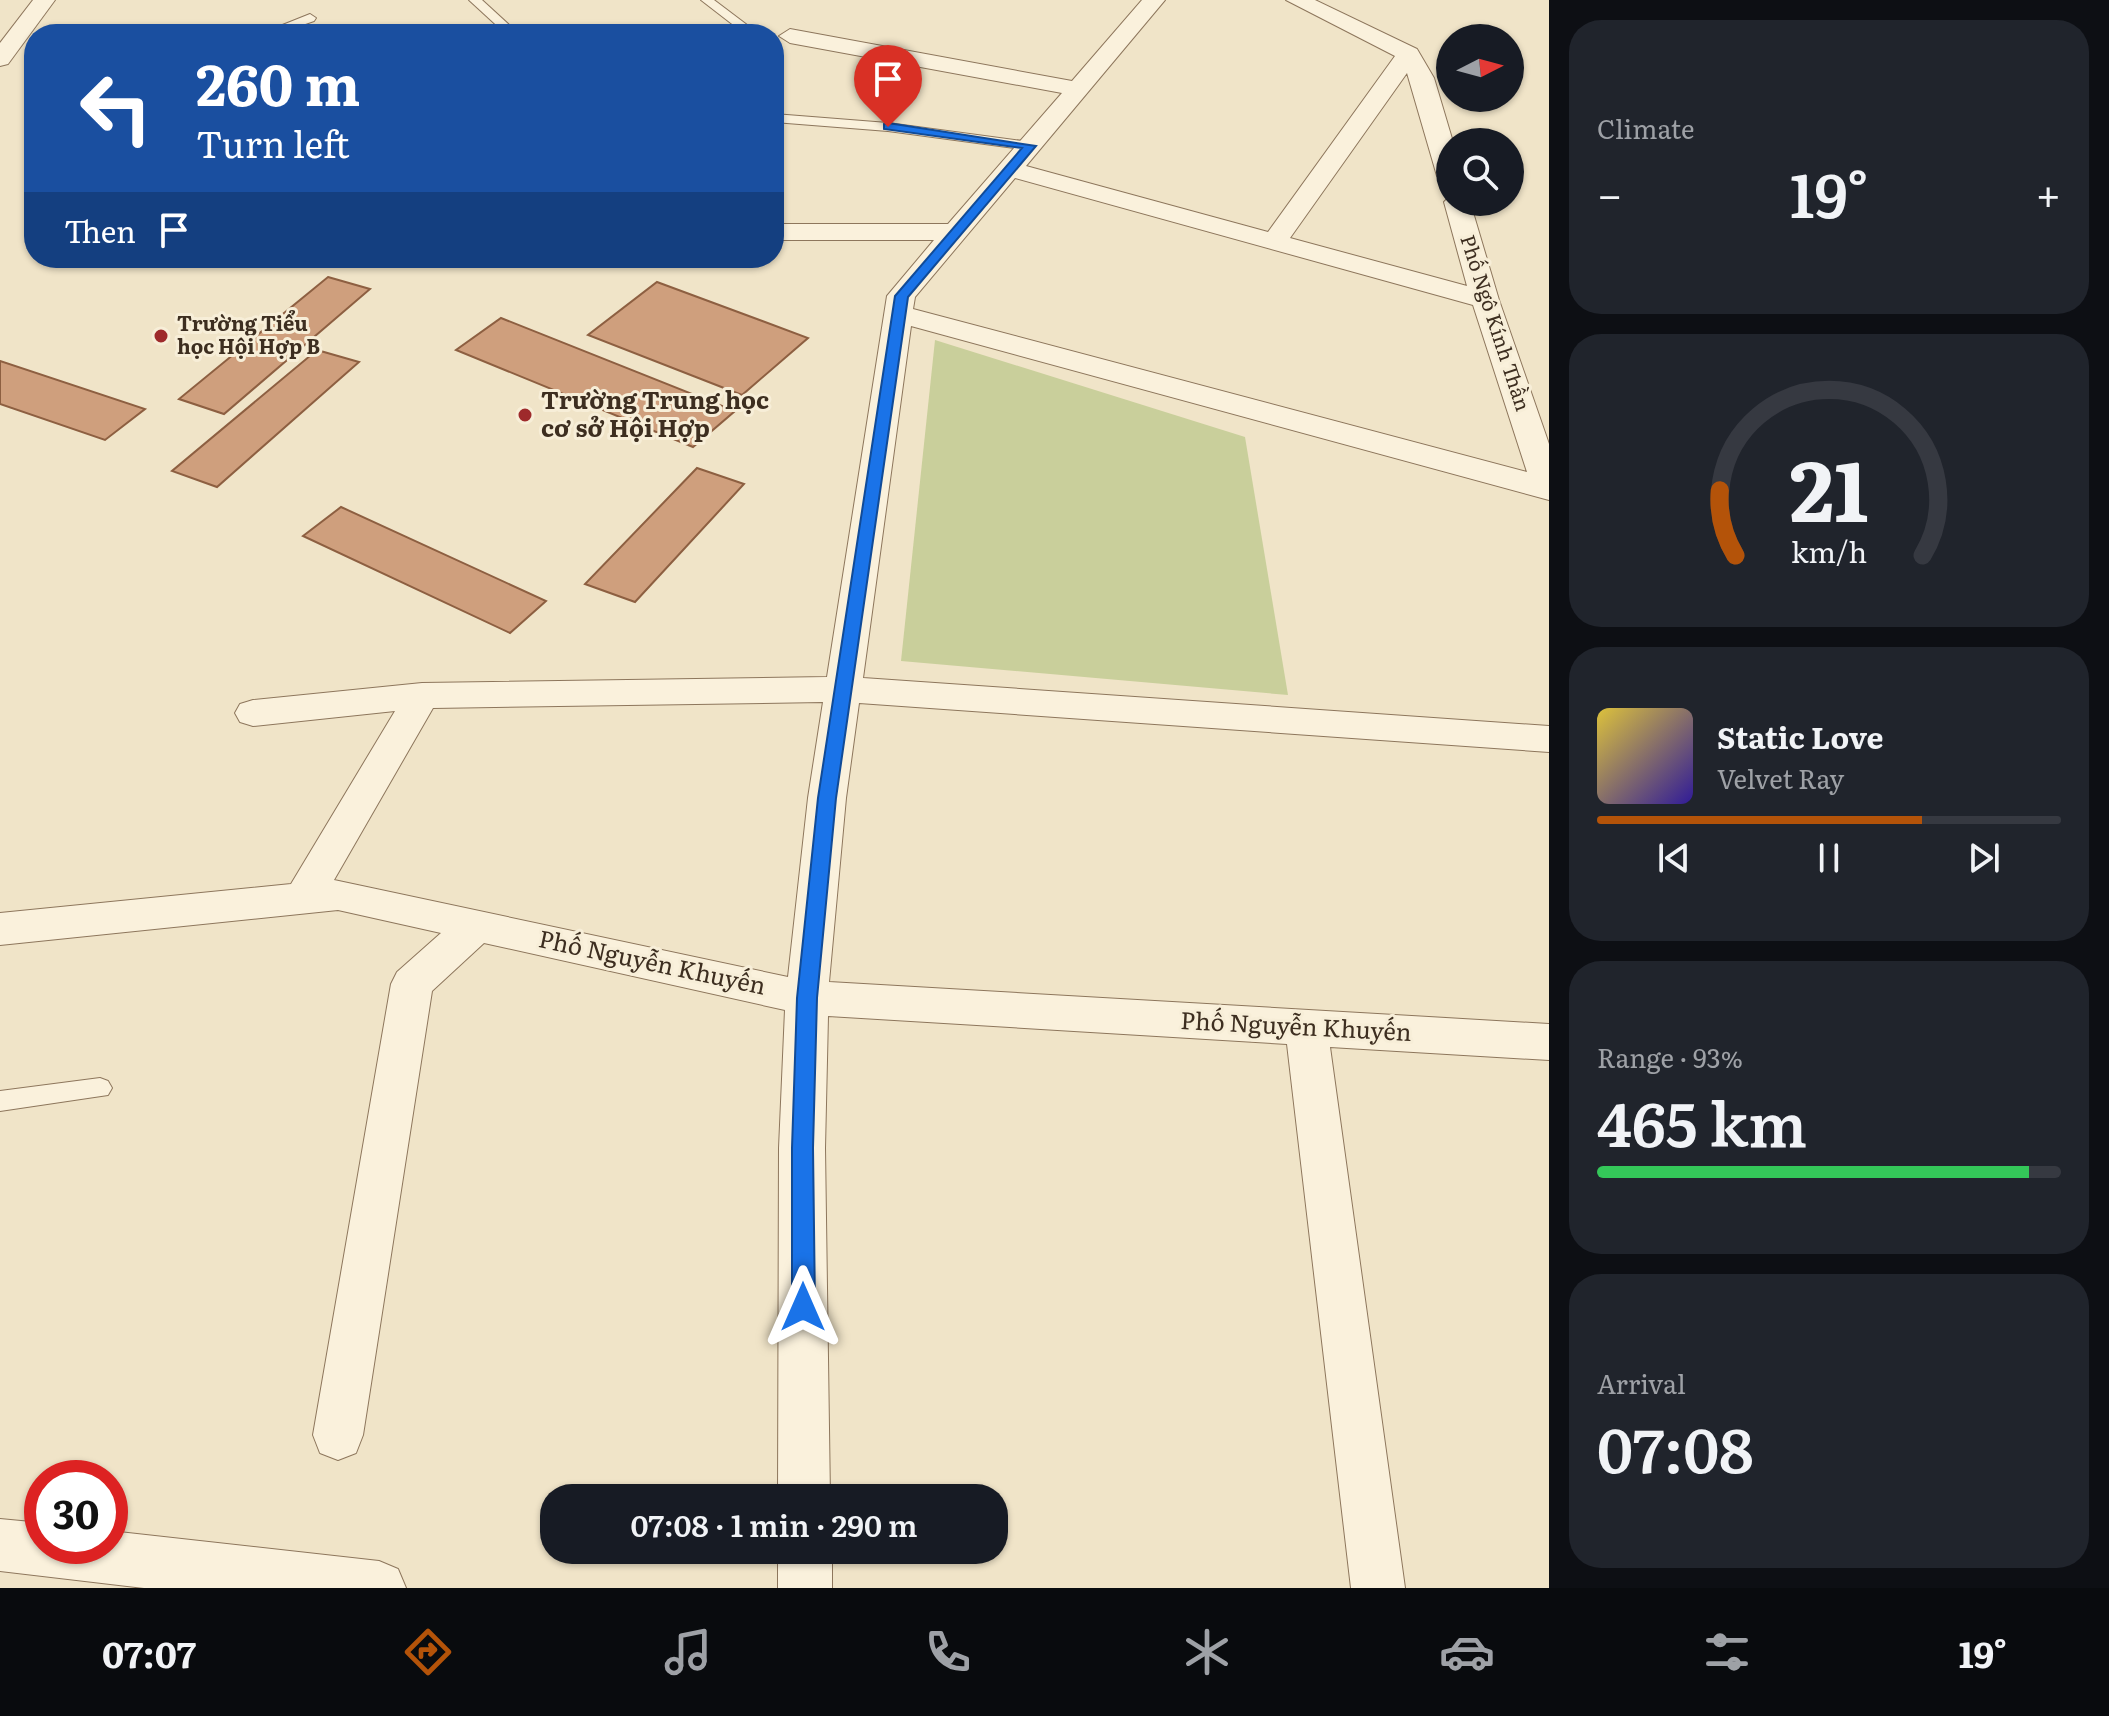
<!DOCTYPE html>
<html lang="en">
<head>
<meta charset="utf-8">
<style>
  :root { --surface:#171b24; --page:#20242c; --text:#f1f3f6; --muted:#9ea1a6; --line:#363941; --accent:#b45309 }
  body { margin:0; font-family:Literata,serif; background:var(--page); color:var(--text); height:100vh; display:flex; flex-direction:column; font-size:30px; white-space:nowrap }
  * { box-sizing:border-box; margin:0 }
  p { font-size:26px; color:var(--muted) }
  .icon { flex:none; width:44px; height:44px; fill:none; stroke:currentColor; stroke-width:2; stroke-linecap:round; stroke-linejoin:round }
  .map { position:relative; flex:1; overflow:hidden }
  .details { display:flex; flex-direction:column; gap:20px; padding:20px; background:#0d0f14; width:560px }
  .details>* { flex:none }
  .guide { position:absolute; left:24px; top:24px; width:760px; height:244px; border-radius:32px; box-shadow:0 2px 6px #0004; background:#1a4fa0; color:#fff; overflow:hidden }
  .needle { width:52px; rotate:84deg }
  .fabs { position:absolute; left:1436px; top:24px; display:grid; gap:16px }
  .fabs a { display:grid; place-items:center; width:88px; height:88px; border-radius:50%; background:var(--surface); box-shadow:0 2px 6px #0004; font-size:40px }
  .speed { position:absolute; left:24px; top:1460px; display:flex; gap:16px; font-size:40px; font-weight:700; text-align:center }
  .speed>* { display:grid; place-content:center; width:104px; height:104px; border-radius:50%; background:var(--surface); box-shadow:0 2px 6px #0004; line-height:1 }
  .speed .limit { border:12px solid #d22; background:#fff; color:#111 }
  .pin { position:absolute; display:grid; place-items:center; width:68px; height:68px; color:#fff; margin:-82px -34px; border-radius:50% 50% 50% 0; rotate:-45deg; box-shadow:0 0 8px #0007 }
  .pin .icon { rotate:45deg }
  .me { position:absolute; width:88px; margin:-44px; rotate:0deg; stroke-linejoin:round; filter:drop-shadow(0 0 6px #0008) }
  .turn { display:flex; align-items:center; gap:28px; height:168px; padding:0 40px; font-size:36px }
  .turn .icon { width:104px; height:104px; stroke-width:2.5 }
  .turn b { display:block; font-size:56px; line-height:68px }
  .then { display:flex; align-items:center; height:76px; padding:0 40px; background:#0003; gap:16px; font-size:30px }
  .big { font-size:60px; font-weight:600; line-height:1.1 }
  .details .tile { flex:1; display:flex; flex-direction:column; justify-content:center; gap:12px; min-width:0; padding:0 28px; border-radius:32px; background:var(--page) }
  .details .dial { align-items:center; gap:0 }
  .dial svg { height:208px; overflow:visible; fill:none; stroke:var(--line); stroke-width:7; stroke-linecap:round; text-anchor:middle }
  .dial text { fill:var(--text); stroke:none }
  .song { display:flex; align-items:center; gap:24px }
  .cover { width:96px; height:96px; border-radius:12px; background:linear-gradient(135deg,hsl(50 70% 55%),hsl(250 70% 35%)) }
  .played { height:8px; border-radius:4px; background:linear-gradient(90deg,var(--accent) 70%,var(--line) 70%) }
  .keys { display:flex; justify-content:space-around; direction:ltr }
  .heat { display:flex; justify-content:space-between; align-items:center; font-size:44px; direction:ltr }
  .charge { height:12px; border-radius:6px; background:linear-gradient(90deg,#34c759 93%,var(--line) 0) }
  .trip { position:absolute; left:540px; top:1484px; width:468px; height:80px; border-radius:32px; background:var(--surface); box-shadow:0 2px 6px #0004; font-weight:600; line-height:80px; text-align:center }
  .tabs { display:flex; height:128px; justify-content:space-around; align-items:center; background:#090b0e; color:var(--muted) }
  .tabs .icon { width:56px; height:56px }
  .tabs .current { color:var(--accent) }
  .tabs b { font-size:36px; color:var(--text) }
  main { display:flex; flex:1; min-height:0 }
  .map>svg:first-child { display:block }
  .green { fill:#c9cf9b }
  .building { fill:#cf9f7d; stroke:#8d5f41; stroke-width:2 }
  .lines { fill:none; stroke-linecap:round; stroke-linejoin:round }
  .lane-casing { stroke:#8d765c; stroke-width:2 }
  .street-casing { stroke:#8d765c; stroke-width:2 }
  .lane { fill:#faf1dc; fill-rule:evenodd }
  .street { fill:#faf1dc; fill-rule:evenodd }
  .route { fill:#1a73e8; stroke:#114b97; stroke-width:2 }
  .poi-dot { fill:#9e2a2b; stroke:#f7eed8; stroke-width:3 }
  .labels { text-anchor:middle; stroke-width:6; stroke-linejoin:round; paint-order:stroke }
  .far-street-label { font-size:20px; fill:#3d2e20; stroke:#f7eed8 }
  .far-poi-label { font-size:20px; font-weight:bold; fill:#3d2e20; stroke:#f7eed8; text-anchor:start }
  .poi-label { font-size:24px; font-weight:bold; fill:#3d2e20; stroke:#f7eed8; text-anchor:start }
  .street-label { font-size:24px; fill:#3d2e20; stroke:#f7eed8 }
</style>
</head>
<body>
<main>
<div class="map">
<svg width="1549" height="1588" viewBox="0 0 1549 1588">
  <rect width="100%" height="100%" fill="#f0e4c8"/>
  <!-- green -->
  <path class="green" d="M935,340L1245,437L1288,695L901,661Z"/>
  <!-- building -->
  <g class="building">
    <path d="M328,277L370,289L224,414L179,399Z"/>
    <path d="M657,282L808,338L742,395L588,335Z"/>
    <path d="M501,318L735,411L693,447L456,350Z"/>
    <path d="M317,350L359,362L217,487L172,471Z"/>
    <path d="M0,361L145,409L105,440L0,404Z"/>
    <path d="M697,468L744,484L635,602L585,584Z"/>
    <path d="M341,507L546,601L510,633L303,536Z"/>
  </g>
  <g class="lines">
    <defs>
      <g id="lane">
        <path d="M469,0H482L519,34H506Z"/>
        <path d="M701,0H714L759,34H745Z"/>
        <path d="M310,14L316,18L314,21L277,34H260Z"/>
        <path d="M774,114L888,123L1030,142L1037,146L1030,150L888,131L774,122Z"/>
        <path d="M100,1078L108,1081L112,1088L108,1095L0,1111V1091Z"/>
      </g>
      <g id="street">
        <path d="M33,0H55L8,64L0,66V43Z"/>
        <path d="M1142,0H1165L1026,166L1268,232L1395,56L1286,0H1315L1417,49L1434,78L1453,142L1450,184L1437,176L1407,73L1290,238L1467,286L1444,202L1450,196V202H1470L1499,300L1549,444V500L911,326L863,678L1549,726V752L859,703L846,798L829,982L1549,1024V1060L1330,1047L1405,1588H1351L1287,1044L828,1016L825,1148L830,1498H778L779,1148L785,1010L484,943L432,991L363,1435L356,1453L338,1460L320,1453L313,1435L391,984L397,972L441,933L338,910L0,945V913L291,884L395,711L253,726L240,722L235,713L240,704L253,700L422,683L827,677L887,296L934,240H774V224H948L1062,93L790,43L779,36L790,29L1072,81ZM1015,178L1473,305L1527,472L913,309L915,297ZM823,702L808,798L788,977L334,880L433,708Z"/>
        <path d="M0,1519L42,1523V1546H110V1531L379,1561L398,1569L406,1588H144L0,1571Z"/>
        <rect x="778" y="1550" width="54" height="38"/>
      </g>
    </defs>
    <!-- lane casing -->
    <use href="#lane" class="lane-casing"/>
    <!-- street casing -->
    <use href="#street" class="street-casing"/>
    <!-- lane -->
    <use href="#lane" class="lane"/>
    <!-- street -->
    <use href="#street" class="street"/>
  </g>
  <!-- route -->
  <path class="route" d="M888,123L1036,146L908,297L836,798L817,998L813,1148L815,1307L812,1314L803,1318L795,1314L792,1307V1148L797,998L818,798L895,296L1022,148L884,129V124Z"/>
  <!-- markers -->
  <g class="poi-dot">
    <circle cx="161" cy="336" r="8"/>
    <circle cx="525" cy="415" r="8"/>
  </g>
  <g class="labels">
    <!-- far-street labels -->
    <g class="far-street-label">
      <text transform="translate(1495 323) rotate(72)" y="7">Phố Ngô Kính Thần</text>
    </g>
    <!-- far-poi labels -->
    <g class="far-poi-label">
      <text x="177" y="331">Trường Tiểu<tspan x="177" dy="23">học Hội Hợp B</tspan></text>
    </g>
    <!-- poi labels -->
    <g class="poi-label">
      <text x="541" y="409">Trường Trung học<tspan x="541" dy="28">cơ sở Hội Hợp</tspan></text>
    </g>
    <!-- street labels -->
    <g class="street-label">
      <text transform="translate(652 963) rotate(12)" y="8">Phố Nguyễn Khuyến</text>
      <text transform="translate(1296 1027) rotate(3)" y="8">Phố Nguyễn Khuyến</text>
    </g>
  </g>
</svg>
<div class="fabs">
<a><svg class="needle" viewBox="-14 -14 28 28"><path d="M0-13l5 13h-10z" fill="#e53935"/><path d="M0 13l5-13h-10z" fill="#9ea1a6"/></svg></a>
<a><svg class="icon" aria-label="search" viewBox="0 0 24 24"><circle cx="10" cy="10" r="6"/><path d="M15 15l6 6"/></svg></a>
</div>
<div class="speed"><div class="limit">30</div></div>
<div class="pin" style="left:888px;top:127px;background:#d93025"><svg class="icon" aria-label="arrive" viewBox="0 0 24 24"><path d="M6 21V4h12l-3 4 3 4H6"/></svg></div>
<svg class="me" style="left:803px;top:1307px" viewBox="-20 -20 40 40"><path d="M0-17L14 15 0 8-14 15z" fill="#1a73e8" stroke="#fff" stroke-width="4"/></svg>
<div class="trip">07:08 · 1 min · 290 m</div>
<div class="guide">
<div class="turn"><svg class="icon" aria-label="left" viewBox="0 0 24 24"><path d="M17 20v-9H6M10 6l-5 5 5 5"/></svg><div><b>260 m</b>Turn left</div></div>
<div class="then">Then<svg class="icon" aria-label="arrive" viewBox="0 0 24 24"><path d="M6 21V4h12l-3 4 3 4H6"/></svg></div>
</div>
</div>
<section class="details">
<div class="tile"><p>Climate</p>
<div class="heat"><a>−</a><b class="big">19°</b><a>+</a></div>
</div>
<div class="tile dial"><svg viewBox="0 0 100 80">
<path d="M14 69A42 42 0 1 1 86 69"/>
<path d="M14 69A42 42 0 0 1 8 44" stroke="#b45309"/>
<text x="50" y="56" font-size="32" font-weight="700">21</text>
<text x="50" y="72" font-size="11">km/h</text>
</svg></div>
<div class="tile">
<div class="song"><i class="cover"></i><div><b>Static Love</b><p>Velvet Ray</p></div></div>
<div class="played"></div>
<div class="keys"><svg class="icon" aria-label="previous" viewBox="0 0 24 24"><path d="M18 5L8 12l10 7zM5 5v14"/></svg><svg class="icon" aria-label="pause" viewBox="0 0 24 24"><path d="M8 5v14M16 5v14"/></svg><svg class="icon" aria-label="next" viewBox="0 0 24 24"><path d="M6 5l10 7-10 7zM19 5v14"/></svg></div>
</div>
<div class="tile"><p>Range · 93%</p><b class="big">465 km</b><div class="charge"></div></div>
<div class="tile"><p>Arrival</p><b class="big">07:08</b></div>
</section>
</main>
<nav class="tabs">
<b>07:07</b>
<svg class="icon current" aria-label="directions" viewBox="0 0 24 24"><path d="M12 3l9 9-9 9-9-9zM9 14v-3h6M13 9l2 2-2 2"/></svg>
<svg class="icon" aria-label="music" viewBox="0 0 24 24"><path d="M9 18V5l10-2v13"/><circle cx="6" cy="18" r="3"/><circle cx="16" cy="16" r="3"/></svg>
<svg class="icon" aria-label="phone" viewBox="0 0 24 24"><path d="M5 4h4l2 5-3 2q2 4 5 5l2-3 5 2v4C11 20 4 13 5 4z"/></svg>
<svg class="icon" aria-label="climate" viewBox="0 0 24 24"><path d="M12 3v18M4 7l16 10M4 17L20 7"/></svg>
<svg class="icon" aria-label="car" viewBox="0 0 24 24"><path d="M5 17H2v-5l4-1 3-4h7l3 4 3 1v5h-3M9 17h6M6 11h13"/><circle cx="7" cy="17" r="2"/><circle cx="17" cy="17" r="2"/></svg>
<svg class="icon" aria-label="filters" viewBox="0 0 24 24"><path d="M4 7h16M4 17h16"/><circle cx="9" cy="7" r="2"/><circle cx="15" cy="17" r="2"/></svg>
<b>19°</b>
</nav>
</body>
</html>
